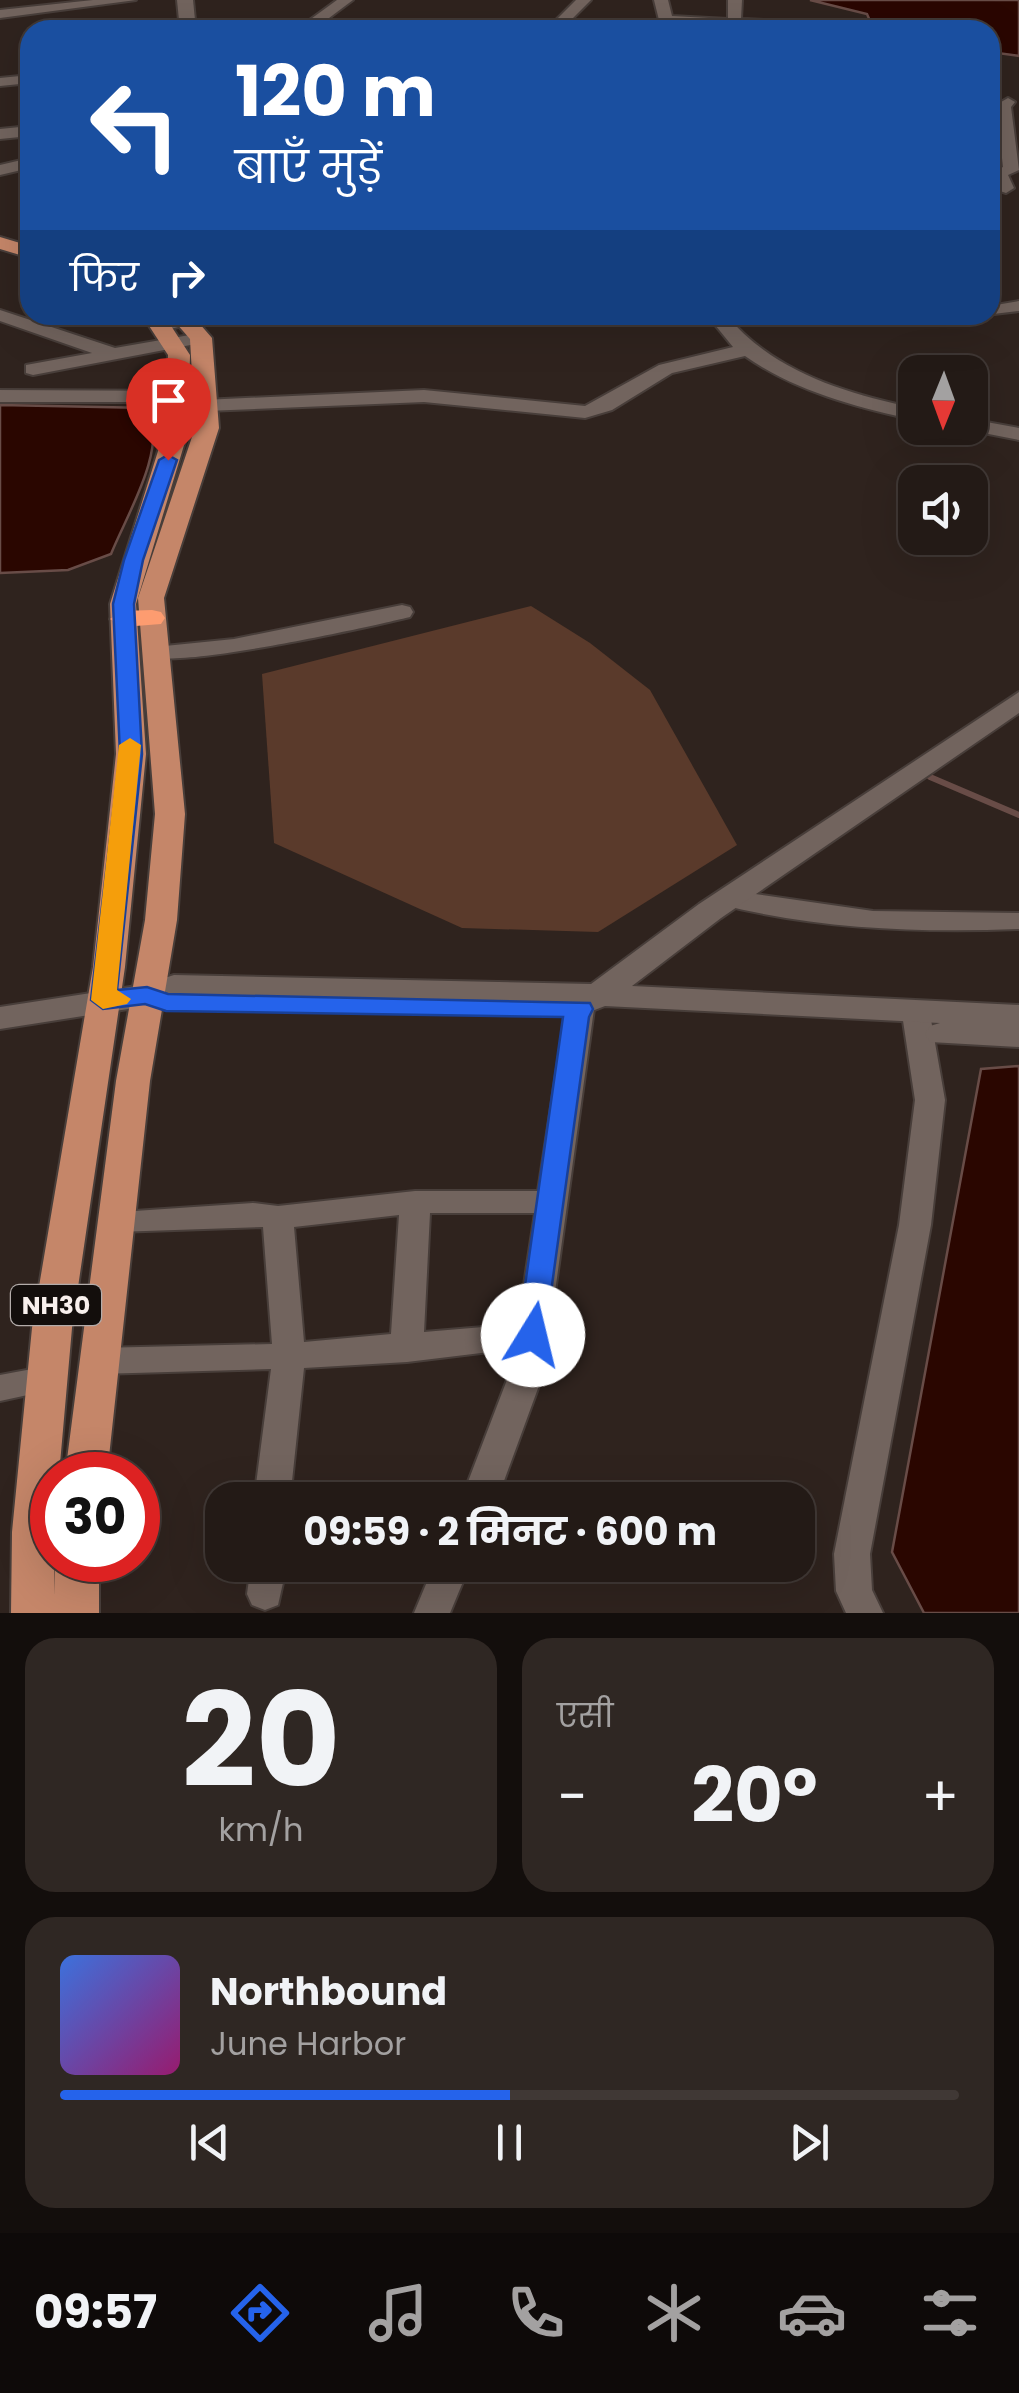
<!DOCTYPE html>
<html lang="hi">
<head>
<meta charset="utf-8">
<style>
  :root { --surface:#231a16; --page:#2f2723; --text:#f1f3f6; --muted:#a3a1a1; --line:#403835; --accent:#2563eb }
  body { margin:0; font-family:Poppins,"Noto Sans Devanagari",sans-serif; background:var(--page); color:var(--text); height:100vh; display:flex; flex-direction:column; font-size:38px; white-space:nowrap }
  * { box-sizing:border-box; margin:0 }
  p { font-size:32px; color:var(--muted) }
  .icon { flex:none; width:55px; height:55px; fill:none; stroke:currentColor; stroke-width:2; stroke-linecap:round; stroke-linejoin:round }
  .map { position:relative; height:1613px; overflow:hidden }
  .side { display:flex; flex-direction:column; gap:25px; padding:25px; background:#130e0c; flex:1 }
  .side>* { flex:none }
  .banner { position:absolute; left:20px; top:20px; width:980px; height:305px; border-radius:30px; box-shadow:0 10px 40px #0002,0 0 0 2px var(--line); background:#1a4fa0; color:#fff; overflow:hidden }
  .needle { width:65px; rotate:181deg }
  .tools { position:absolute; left:898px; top:355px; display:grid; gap:20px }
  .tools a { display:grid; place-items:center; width:90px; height:90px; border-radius:20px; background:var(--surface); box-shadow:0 10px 40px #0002,0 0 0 2px var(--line); font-size:50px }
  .speed { position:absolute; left:30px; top:1452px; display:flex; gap:20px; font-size:50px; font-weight:700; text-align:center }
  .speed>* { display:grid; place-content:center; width:130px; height:130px; border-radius:50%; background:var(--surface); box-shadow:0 10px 40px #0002,0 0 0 2px var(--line); line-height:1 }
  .speed .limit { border:15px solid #d22; background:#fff; color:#111 }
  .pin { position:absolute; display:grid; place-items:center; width:85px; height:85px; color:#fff; margin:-102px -42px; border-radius:50% 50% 50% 0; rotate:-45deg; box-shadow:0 0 10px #0007 }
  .pin .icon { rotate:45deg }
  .me { position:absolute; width:110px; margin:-55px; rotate:9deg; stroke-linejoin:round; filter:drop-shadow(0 0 8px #0008) }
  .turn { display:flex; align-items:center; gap:35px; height:210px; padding:0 50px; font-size:45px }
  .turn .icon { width:130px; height:130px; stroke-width:2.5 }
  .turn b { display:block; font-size:70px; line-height:85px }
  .then { display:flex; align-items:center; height:95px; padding:0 50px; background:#0003; gap:20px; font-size:38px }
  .big { font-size:75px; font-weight:700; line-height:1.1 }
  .side .tile { flex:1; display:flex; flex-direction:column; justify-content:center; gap:15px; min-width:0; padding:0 35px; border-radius:30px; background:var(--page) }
  .side .dial { align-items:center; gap:0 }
  .dial b { font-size:130px; line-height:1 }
  .song { display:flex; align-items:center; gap:30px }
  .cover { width:120px; height:120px; border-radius:15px; background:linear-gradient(135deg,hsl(220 70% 55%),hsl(320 70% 35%)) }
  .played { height:10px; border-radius:5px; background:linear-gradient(90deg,var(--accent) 50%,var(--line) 50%) }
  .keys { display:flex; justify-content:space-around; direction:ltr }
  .heat { display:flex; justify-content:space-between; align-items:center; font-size:55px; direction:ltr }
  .side .tiles { flex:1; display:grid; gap:25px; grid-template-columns:1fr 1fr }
  .tile:last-child { grid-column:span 2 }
  .trip { position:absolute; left:205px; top:1482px; width:610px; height:100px; border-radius:30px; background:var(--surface); box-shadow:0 10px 40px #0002,0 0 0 2px var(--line); font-weight:700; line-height:100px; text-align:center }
  .tabs { display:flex; height:160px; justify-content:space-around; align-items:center; background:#0e0a09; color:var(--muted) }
  .tabs .icon { width:70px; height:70px }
  .tabs .on { color:var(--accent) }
  .tabs b { font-size:45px; color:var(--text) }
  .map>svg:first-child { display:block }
  .green { fill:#5a3a2b }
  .water { fill:#2a0600; stroke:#684c47; stroke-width:2.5 }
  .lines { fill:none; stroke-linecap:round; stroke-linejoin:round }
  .stream { stroke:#684c47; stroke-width:6 }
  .street-casing { stroke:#483e3a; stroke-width:4 }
  .secondary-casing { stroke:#483e3a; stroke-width:4 }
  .primary-casing { stroke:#483e3a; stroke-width:4 }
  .highway-casing { stroke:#483e3a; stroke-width:4 }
  .street { fill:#72645e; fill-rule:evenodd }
  .secondary { fill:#72645e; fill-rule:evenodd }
  .primary { fill:#c58669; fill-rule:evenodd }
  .highway { fill:#fd9c70; fill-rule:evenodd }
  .route { fill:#2563eb; stroke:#184099; stroke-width:2.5 }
  .slow { fill:#f59e0b }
  .labels { text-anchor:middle; stroke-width:10; stroke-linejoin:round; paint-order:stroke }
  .shield { fill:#130e0c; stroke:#b3acaa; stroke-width:2.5 }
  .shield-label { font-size:25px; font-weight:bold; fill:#f8f0ed }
</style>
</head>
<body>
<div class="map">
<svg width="1019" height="1613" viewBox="0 0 1019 1613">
  <rect width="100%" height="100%" fill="#2f231e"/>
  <!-- green -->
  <path class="green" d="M531,606L590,643L650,690L737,845L598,932L462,928L274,843L262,674Z"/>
  <!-- water -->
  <g class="water">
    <path d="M810,0H1019V56L990,52V30H874L867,14Z"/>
    <path d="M0,405L149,408C167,451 127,514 111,554L68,570L0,573Z"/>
    <path d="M1019,1066V1613H924L892,1552L981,1069Z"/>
  </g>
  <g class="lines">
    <!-- stream -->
    <path class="stream" d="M930,777L1019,815"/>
    <defs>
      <g id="street">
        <path d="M93,0H136L0,18V10Z"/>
        <path d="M337,0H353L321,24L457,25L464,29L167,27L174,23L304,24Z"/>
        <path d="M576,0H591L561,30H546Z"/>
        <path d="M654,0H668L672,16L728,19V0H742L741,19L825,23L832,27L727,30V27L666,24L659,20Z"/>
        <path d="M30,75V83L0,86V78Z"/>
        <path d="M1008,98L1015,102L1011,107L1019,170L1008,175L1014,188L1006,193L1000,191L991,173L1003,167L996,105Z"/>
        <path d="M30,126V136L0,139V129Z"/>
        <path d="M30,158V168L0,175V165Z"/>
        <path d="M1019,301V311L985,315H990V306Z"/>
        <path d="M0,310L115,348L201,333L210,338L201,343L33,375L26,373V365L92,353L0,321Z"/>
        <path d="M190,315H224L163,331L154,326Z"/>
        <path d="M707,315H726C774,372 844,393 915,408V420C856,407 795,391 745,356L672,373L612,410L585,418L424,402L206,411L199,409V402H0V390L196,391L203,393V400L424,390L585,406L659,365L733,347Z"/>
        <path d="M970,419L1019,428V440L963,429L970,428Z"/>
        <path d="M402,605L410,607L413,612L410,617C373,626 163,673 144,654L155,647L234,639Z"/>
        <path d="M728,890L873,911L1019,913V929C919,933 816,929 719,904L715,898Z"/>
        <path d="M580,1000L590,1002L594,1009L544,1372L497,1500H461L510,1372L514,1349L407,1362L304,1368L290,1500H254L271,1369L98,1374L86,1370L81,1361L86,1352L98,1348L272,1344L263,1227L116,1232L105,1229L100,1221L105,1213L253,1203L278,1206L415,1191H538L566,1009L570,1002ZM430,1213H535L518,1324L424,1332ZM399,1215L391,1334L304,1342L294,1227Z"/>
        <path d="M916,1005L926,1007L930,1014L945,1100L931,1225L870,1554L872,1590L883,1613H846L836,1591L834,1554L899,1225L915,1100L902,1014L906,1007Z"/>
        <path d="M48,1366L60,1370L65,1379L60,1388L0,1401V1375Z"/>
        <path d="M251,1565H287L278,1605L265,1610L252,1605L247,1594Z"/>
        <path d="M434,1565H470L450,1613H414Z"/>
      </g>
      <g id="secondary">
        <path d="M177,0H193L196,30H180Z"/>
        <path d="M1019,692V713L721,918L632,986L1019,1005V1047L930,1042L925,1034L930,1026L940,1023L605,1006L592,1011L579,1005L492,1001L176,997L147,1006L0,1029V1007L143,985L174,975L591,984L699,904Z"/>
      </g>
      <g id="primary">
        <path d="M0,237L30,246V258L0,249Z"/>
        <path d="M142,315H164L190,355L188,432L136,604L146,754L125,967L72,1328L59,1475H52L55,1595V1560H99V1613H11L12,1532L32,1328L93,967L116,754L110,604L164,432L168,355Z"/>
        <path d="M169,315H192L212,338L219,428L164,598L185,814L177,920L150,1081L107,1475H65L116,1081L145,920L155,814L138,598L195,428L190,339Z"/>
      </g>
      <path id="highway" d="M152,610L161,612L165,618L161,624L123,627L110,619L123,611Z"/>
    </defs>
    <!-- street casing -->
    <use href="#street" class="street-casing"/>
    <!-- secondary casing -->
    <use href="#secondary" class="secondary-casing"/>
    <!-- primary casing -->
    <use href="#primary" class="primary-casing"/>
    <!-- highway casing -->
    <use href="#highway" class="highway-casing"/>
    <!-- street -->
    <use href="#street" class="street"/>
    <!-- secondary -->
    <use href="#secondary" class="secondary"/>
    <!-- primary -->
    <use href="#primary" class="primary"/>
    <!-- highway -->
    <use href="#highway" class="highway"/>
  </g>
  <!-- route -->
  <path class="route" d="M168,455L177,460L143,560L134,604L142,754L117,990L147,987L168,994L590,1003L593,1009L589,1017L544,1343H523L518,1335L563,1017L166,1011L145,1004L103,1009L91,1000L120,754L113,604L124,560L159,460Z"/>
  <!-- slow -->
  <path class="slow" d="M130,738L141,745L117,990L131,999L127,1004L103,1009L91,1000L119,745Z"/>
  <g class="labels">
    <!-- shield labels -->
    <rect class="shield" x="11" y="1285" width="90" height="40" rx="8"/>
    <g class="shield-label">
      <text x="56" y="1314">NH30</text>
    </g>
  </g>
</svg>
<div class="tools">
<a><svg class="needle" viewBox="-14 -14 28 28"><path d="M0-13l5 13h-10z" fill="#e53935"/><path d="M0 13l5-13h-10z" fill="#a3a1a1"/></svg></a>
<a><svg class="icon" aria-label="sound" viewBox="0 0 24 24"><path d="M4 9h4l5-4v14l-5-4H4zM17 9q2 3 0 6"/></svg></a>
</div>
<div class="speed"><div class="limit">30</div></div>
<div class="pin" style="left:168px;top:460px;background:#d93025"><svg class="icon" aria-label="arrive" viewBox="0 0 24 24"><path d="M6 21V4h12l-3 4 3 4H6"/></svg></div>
<svg class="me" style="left:533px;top:1335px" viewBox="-20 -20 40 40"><circle r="19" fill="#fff"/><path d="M0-13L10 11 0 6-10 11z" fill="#2563eb"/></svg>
<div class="trip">09:59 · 2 मिनट · 600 m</div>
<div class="banner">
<div class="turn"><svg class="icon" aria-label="left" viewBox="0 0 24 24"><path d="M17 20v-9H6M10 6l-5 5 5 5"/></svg><div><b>120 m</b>बाएँ मुड़ें</div></div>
<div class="then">फिर<svg class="icon" aria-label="right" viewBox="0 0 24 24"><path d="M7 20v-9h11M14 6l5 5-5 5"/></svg></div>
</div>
</div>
<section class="side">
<div class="tiles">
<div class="tile dial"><b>20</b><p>km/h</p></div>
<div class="tile"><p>एसी</p>
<div class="heat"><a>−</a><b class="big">20°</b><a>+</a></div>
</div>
<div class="tile">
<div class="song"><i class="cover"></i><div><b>Northbound</b><p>June Harbor</p></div></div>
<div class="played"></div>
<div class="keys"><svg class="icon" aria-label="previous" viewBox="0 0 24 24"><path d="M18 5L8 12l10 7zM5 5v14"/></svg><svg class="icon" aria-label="pause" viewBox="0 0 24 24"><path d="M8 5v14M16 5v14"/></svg><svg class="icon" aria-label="next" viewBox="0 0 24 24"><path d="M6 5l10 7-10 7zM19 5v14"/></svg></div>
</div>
</div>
</section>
<nav class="tabs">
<b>09:57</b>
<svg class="icon on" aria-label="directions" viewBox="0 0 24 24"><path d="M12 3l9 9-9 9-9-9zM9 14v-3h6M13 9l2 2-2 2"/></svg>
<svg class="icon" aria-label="music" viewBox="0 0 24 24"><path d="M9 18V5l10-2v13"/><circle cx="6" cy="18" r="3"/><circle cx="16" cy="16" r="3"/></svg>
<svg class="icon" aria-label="phone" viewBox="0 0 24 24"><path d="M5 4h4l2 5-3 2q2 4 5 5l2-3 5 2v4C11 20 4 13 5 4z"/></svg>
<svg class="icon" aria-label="climate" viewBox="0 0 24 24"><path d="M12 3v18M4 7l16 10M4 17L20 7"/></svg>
<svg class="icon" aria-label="car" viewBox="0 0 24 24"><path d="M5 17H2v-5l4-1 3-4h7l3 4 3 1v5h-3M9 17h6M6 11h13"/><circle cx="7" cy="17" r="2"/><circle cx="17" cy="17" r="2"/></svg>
<svg class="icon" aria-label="filters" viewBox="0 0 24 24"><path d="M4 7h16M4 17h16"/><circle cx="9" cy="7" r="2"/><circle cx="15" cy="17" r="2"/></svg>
</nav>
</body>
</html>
